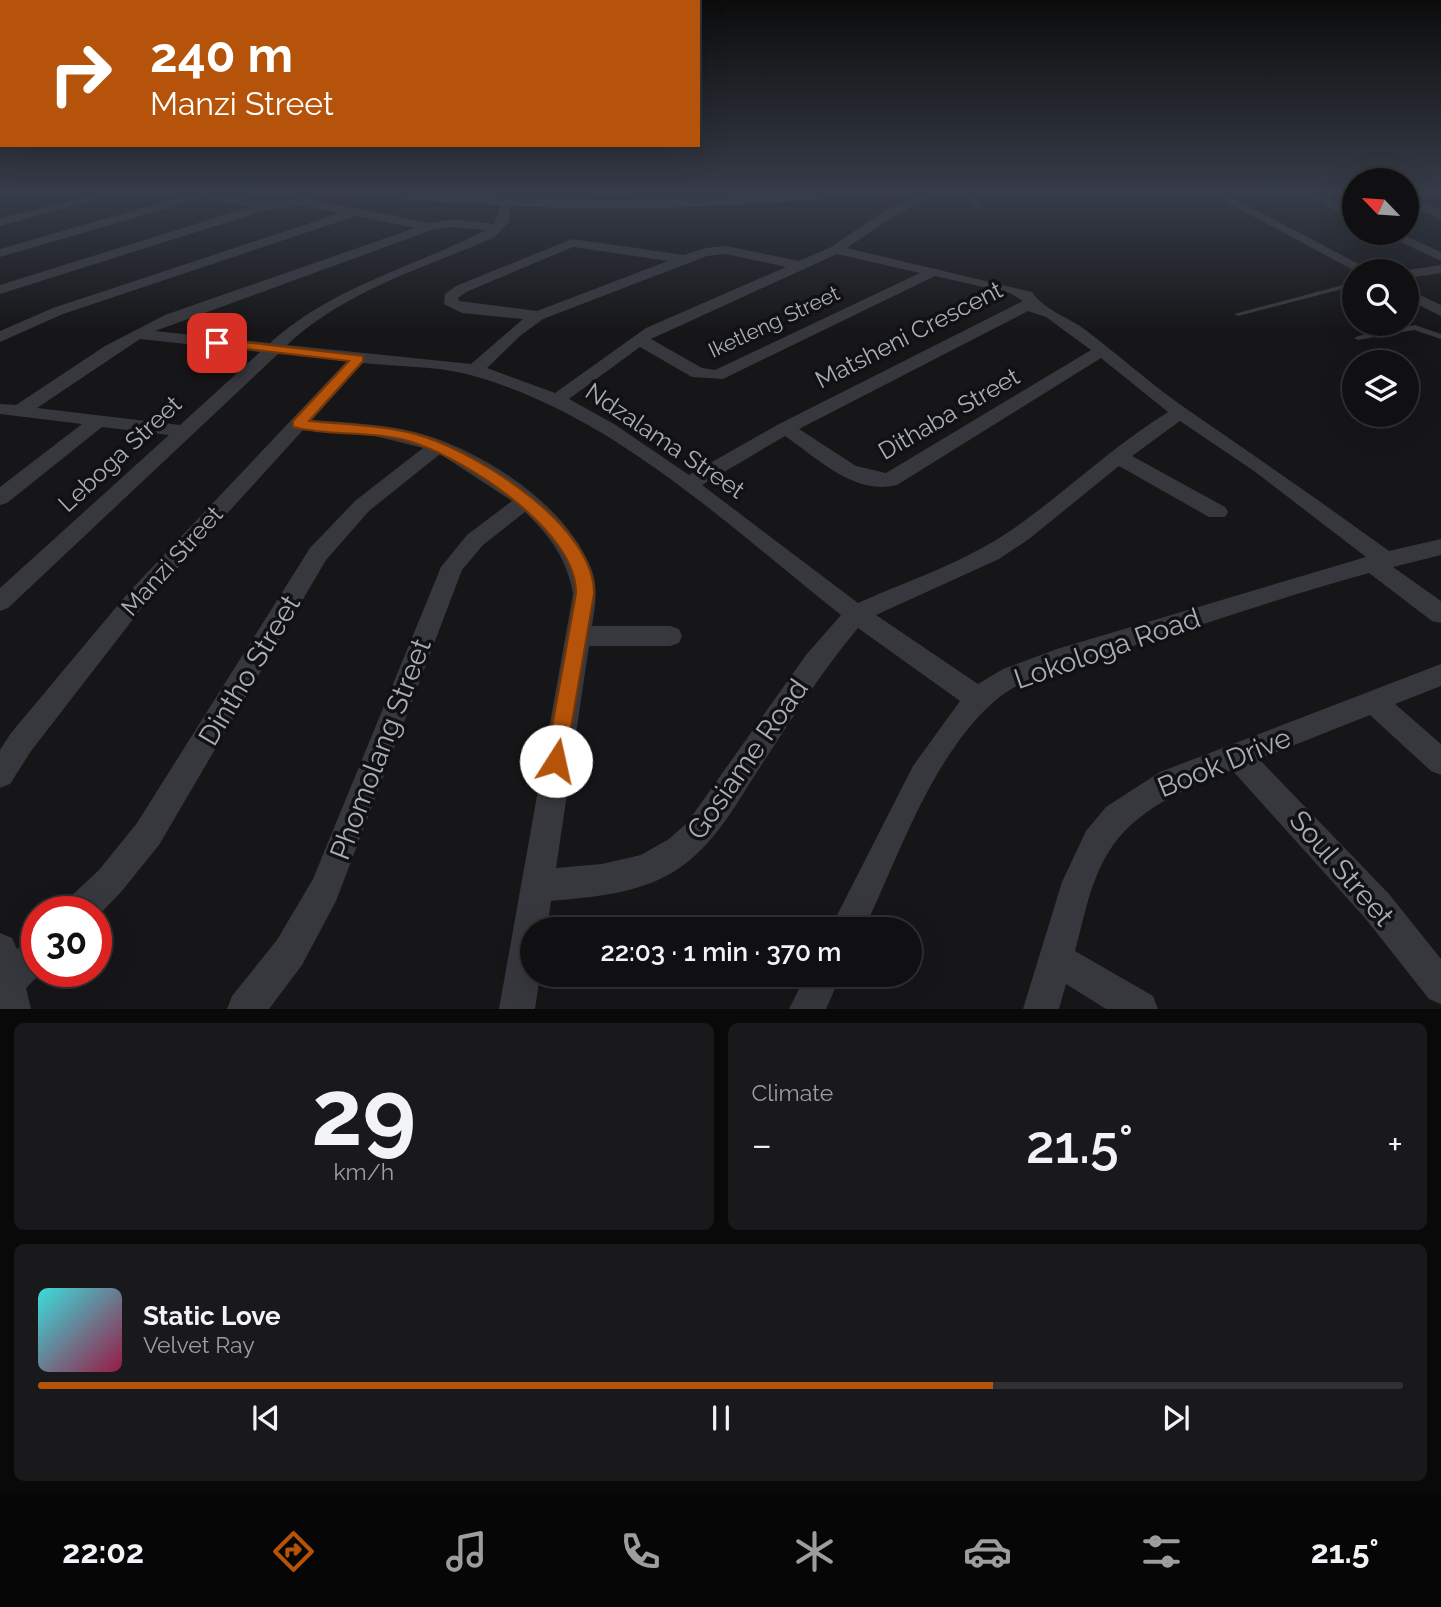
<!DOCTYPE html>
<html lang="en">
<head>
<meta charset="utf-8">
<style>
  :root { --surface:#101012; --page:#19191b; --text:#f1f3f6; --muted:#9c9d9f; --line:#303032; --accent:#b45309 }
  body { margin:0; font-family:Raleway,sans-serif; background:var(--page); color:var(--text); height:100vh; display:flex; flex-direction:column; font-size:26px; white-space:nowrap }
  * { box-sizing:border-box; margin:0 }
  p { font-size:23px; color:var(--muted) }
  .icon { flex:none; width:38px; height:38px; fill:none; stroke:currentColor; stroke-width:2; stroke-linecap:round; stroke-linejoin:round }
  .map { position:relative; height:1009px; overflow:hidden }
  .panel { display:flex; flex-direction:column; gap:14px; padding:14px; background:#09090a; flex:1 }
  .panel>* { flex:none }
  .guide { position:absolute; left:0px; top:0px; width:700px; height:147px; box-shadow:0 7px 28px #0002,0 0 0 2px var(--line); background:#b45309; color:#fff; overflow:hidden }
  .needle { width:46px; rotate:295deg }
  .fabs { position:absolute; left:1342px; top:168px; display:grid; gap:14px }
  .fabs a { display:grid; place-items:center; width:77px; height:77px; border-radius:50%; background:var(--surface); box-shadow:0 7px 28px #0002,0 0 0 2px var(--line); font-size:35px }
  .speed { position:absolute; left:21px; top:896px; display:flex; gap:14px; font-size:35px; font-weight:700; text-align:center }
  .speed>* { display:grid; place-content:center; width:91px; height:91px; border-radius:50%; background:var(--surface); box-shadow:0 7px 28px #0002,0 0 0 2px var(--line); line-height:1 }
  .speed .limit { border:10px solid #d22; background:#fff; color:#111 }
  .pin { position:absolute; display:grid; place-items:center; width:60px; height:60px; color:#fff; margin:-30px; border-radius:14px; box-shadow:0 4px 10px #0006 }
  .me { position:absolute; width:77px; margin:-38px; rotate:10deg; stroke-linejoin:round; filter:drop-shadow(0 0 5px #0008) }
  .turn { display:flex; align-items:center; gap:24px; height:147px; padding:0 35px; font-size:32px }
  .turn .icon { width:91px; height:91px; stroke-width:2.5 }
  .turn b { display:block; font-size:49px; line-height:60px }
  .big { font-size:52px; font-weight:600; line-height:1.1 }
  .panel .card { flex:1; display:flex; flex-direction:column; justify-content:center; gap:10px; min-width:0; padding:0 24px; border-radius:10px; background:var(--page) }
  .panel .dial { align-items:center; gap:0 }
  .dial b { font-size:91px; line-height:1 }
  .song { display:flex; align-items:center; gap:21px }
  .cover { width:84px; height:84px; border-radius:10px; background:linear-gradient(135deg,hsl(180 70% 55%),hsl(340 70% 35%)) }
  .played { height:7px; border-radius:4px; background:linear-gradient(90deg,var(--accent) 70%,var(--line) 70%) }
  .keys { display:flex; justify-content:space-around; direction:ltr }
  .heat { display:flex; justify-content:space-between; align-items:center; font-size:38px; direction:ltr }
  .panel .tiles { flex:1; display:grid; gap:14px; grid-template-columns:1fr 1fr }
  .card:last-child { grid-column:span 2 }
  .trip { position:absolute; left:520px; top:917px; width:402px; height:70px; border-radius:35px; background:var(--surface); box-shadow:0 7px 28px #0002,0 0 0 2px var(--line); font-weight:600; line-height:70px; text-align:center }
  .tabs { display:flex; height:112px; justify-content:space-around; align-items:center; background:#060607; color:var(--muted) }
  .tabs .icon { width:49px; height:49px }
  .tabs .active { color:var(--accent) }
  .tabs b { font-size:32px; color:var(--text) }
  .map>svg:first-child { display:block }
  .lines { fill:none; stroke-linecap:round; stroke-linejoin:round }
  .lane { fill:#37383d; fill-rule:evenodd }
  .street { fill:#37383d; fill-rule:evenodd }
  .secondary { fill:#45474d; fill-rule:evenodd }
  .route { fill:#b45309; stroke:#753606; stroke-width:2 }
  .labels { text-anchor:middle; stroke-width:7; stroke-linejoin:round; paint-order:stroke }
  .far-street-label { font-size:21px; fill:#a8adb8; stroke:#111113 }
  .street-label { font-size:24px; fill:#a8adb8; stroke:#111113 }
  .near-street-label { font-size:28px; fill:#a8adb8; stroke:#111113 }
</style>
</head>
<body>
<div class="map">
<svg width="1441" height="1009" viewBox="0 0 1441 1009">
  <rect width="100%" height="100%" fill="#161618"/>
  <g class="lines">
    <!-- lane -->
    <g class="lane">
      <path d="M956,191H962L967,194L996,191L999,193L996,195L971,197L981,205V207L979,208Z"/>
      <path d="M1354,282V286L1238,316L1234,314Z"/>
      <path d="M1415,325L1441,334V339L1414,330L1358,340L1354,338L1358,336Z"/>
    </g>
    <!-- street -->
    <g class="street">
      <path d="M0,191H14L0,199Z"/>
      <path d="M109,191H128L0,226V218Z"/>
      <path d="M178,191H201L265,202L304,198L430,223L453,219L494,224L505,198H513L508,223L495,237C424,268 344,291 287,345L471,364L523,319L462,313L444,304L445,294L456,286L572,239L684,255L705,248L726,246L799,261L831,247L884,211L929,191H944L892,217L847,248L1032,292C1045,311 1069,317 1087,331C1121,357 1153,386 1188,410C1256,457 1323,503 1389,551L1441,539V555L1393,567L1441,601V623L1432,621L1369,573C1296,593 1224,618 1152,640C1099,657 1028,667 987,708C928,766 899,856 864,929H830L913,766L960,701L858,628C822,671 793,717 762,764C737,802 715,846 675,871C638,894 593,897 551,901L547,929H532V975H540L535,1009H499L573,594C567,559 550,536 525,512L483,545L462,570L336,901L302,965L269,1009H227L232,996L277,940L313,879L441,567L467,535L512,501L440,454L369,511L326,560L159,845L121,892L96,918V912H63L67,900L99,870L137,823L310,548L355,501L423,448L375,436L303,430L144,605L31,751L10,784L0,788V750L11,733L128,593L347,361L278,354L8,608L0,611V588L169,435L102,427L7,503L0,505V487L82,424L0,414V404L16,405L105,346L165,315L415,228L356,216L63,314L0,342V331L53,308L340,213L304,206L266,210L0,294V285L250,207L203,198L0,257V249L187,195ZM453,227L486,230C412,268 333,286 270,343L155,331L432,230ZM573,247L668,261L537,311L459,301L458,298L466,292ZM726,254L786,267L646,328L555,393L487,368L520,336L543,319L707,256ZM837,254L920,273L715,370L702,368L651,339ZM935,276L1010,293L1023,301L779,424L689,475L614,424L569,399L640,347L692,377L723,379ZM1028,311L1046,317L1091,350L886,473L856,466L799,429ZM140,339L260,352L180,425L37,408ZM1101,358L1168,412C1113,446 1066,492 1013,529C967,561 910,580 858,603L702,485L785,436C817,458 855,496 897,485ZM363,363C399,367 440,366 474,376C615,416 728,526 841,615L806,655L687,823L669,839L641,855L602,864L556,868L589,646H670L679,643L682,636L679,629L670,626H592C595,607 599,587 591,568C565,505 491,457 429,436C392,424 351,423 312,420ZM1180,421L1254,471L1366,557L1057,649L1003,669L978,684L876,615L999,559L1029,539L1119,466L1209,517H1225L1228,512L1225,507L1132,456Z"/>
      <path d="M1206,191H1220L1372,271H1355Z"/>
      <path d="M1295,191H1310L1354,211V220Z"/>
      <path d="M1407,197L1441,210V219L1407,205Z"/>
      <path d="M1382,233H1399L1441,252V261Z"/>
      <path d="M1441,265V273L1407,278V271H1402Z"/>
      <path d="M1407,289L1441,305V316L1407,299Z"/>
      <path d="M1441,664V686L1395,704L1441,744V775L1431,771L1370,715L1259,759L1389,894L1441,959V1004L1429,999L1365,918L1232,770C1187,788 1134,809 1108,853C1090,882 1084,918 1075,951L1153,996L1158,1009H1106L1066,984L1059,1009H1023L1062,882L1086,831L1106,807L1160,772Z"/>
      <path d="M0,933L12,938L17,949L37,936V971H43L26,988L31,1009H0Z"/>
      <path d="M806,975H841L826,1009H789Z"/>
    </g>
    <!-- secondary -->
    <path class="secondary" d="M362,191L612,200L861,191L853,196C691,213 532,212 370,196Z"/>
  </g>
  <!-- sky -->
  <linearGradient id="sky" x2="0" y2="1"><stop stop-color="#0c0c0d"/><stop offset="0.58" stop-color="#363c48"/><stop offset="1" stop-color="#363c48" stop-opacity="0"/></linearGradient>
  <rect width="1441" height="332" fill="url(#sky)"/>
  <!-- route -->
  <path class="route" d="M217,339L363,356V361L309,421C347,425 389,425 425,437C482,456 595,527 594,594L564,768L556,771L549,768L546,761L576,594C578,532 468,461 415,443C376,430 333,437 293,427V421L349,361L213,345L211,343Z"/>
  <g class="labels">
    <!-- far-street labels -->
    <g class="far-street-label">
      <text transform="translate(774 322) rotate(-25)" y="7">Iketleng Street</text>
    </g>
    <!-- street labels -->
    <g class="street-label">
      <text transform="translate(909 335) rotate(-27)" y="8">Matsheni Crescent</text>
      <text transform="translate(949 414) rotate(-30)" y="8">Dithaba Street</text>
      <text transform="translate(665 441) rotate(34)" y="8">Ndzalama Street</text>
      <text transform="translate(120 454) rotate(-43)" y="8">Leboga Street</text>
      <text transform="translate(172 561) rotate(-48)" y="8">Manzi Street</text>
    </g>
    <!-- near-street labels -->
    <g class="near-street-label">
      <text transform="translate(1107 648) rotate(-19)" y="10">Lokologa Road</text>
      <text transform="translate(249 670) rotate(-59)" y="10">Dintho Street</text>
      <text transform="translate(380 749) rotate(-69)" y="10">Phomolang Street</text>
      <text transform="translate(747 759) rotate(-55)" y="10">Gosiame Road</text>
      <text transform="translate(1224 762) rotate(-22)" y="10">Book Drive</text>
      <text transform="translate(1342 868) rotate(49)" y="10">Soul Street</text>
    </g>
  </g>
</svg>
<div class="fabs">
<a><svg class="needle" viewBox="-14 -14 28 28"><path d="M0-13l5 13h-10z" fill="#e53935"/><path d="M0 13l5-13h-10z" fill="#9c9d9f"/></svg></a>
<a><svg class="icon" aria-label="search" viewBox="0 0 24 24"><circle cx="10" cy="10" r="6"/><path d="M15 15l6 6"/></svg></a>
<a><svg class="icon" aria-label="layers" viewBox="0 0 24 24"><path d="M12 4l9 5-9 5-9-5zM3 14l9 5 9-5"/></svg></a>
</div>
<div class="speed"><div class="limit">30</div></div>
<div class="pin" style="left:217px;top:343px;background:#d93025"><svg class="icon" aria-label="arrive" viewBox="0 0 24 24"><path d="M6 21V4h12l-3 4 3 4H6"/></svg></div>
<svg class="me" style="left:556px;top:761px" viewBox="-20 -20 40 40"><circle r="19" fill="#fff"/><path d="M0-13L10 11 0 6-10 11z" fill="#b45309"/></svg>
<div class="trip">22:03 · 1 min · 370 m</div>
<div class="guide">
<div class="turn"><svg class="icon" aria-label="right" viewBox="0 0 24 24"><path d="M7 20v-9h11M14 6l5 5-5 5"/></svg><div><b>240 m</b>Manzi Street</div></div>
</div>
</div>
<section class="panel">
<div class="tiles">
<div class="card dial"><b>29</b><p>km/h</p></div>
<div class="card"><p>Climate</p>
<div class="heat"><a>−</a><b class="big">21.5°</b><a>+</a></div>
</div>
<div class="card">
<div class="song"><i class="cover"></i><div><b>Static Love</b><p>Velvet Ray</p></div></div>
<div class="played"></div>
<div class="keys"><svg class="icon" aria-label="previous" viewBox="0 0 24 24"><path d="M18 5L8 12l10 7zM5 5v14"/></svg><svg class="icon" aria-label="pause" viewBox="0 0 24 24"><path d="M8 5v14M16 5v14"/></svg><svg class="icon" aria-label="next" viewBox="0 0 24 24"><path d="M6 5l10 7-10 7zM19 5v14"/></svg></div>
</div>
</div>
</section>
<nav class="tabs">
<b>22:02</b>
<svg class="icon active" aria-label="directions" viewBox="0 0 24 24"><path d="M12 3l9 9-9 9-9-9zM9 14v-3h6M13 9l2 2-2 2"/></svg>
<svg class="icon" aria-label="music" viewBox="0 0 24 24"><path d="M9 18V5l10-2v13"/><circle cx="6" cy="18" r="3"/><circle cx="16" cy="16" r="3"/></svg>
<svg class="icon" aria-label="phone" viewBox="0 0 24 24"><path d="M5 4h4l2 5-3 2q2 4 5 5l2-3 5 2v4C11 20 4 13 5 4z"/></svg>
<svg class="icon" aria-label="climate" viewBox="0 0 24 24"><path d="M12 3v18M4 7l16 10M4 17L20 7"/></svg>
<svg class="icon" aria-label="car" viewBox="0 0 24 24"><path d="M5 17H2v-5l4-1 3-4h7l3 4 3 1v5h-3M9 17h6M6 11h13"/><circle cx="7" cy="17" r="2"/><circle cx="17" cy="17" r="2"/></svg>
<svg class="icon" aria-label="filters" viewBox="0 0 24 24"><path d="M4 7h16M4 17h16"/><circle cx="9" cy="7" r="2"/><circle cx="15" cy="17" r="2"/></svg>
<b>21.5°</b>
</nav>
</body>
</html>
